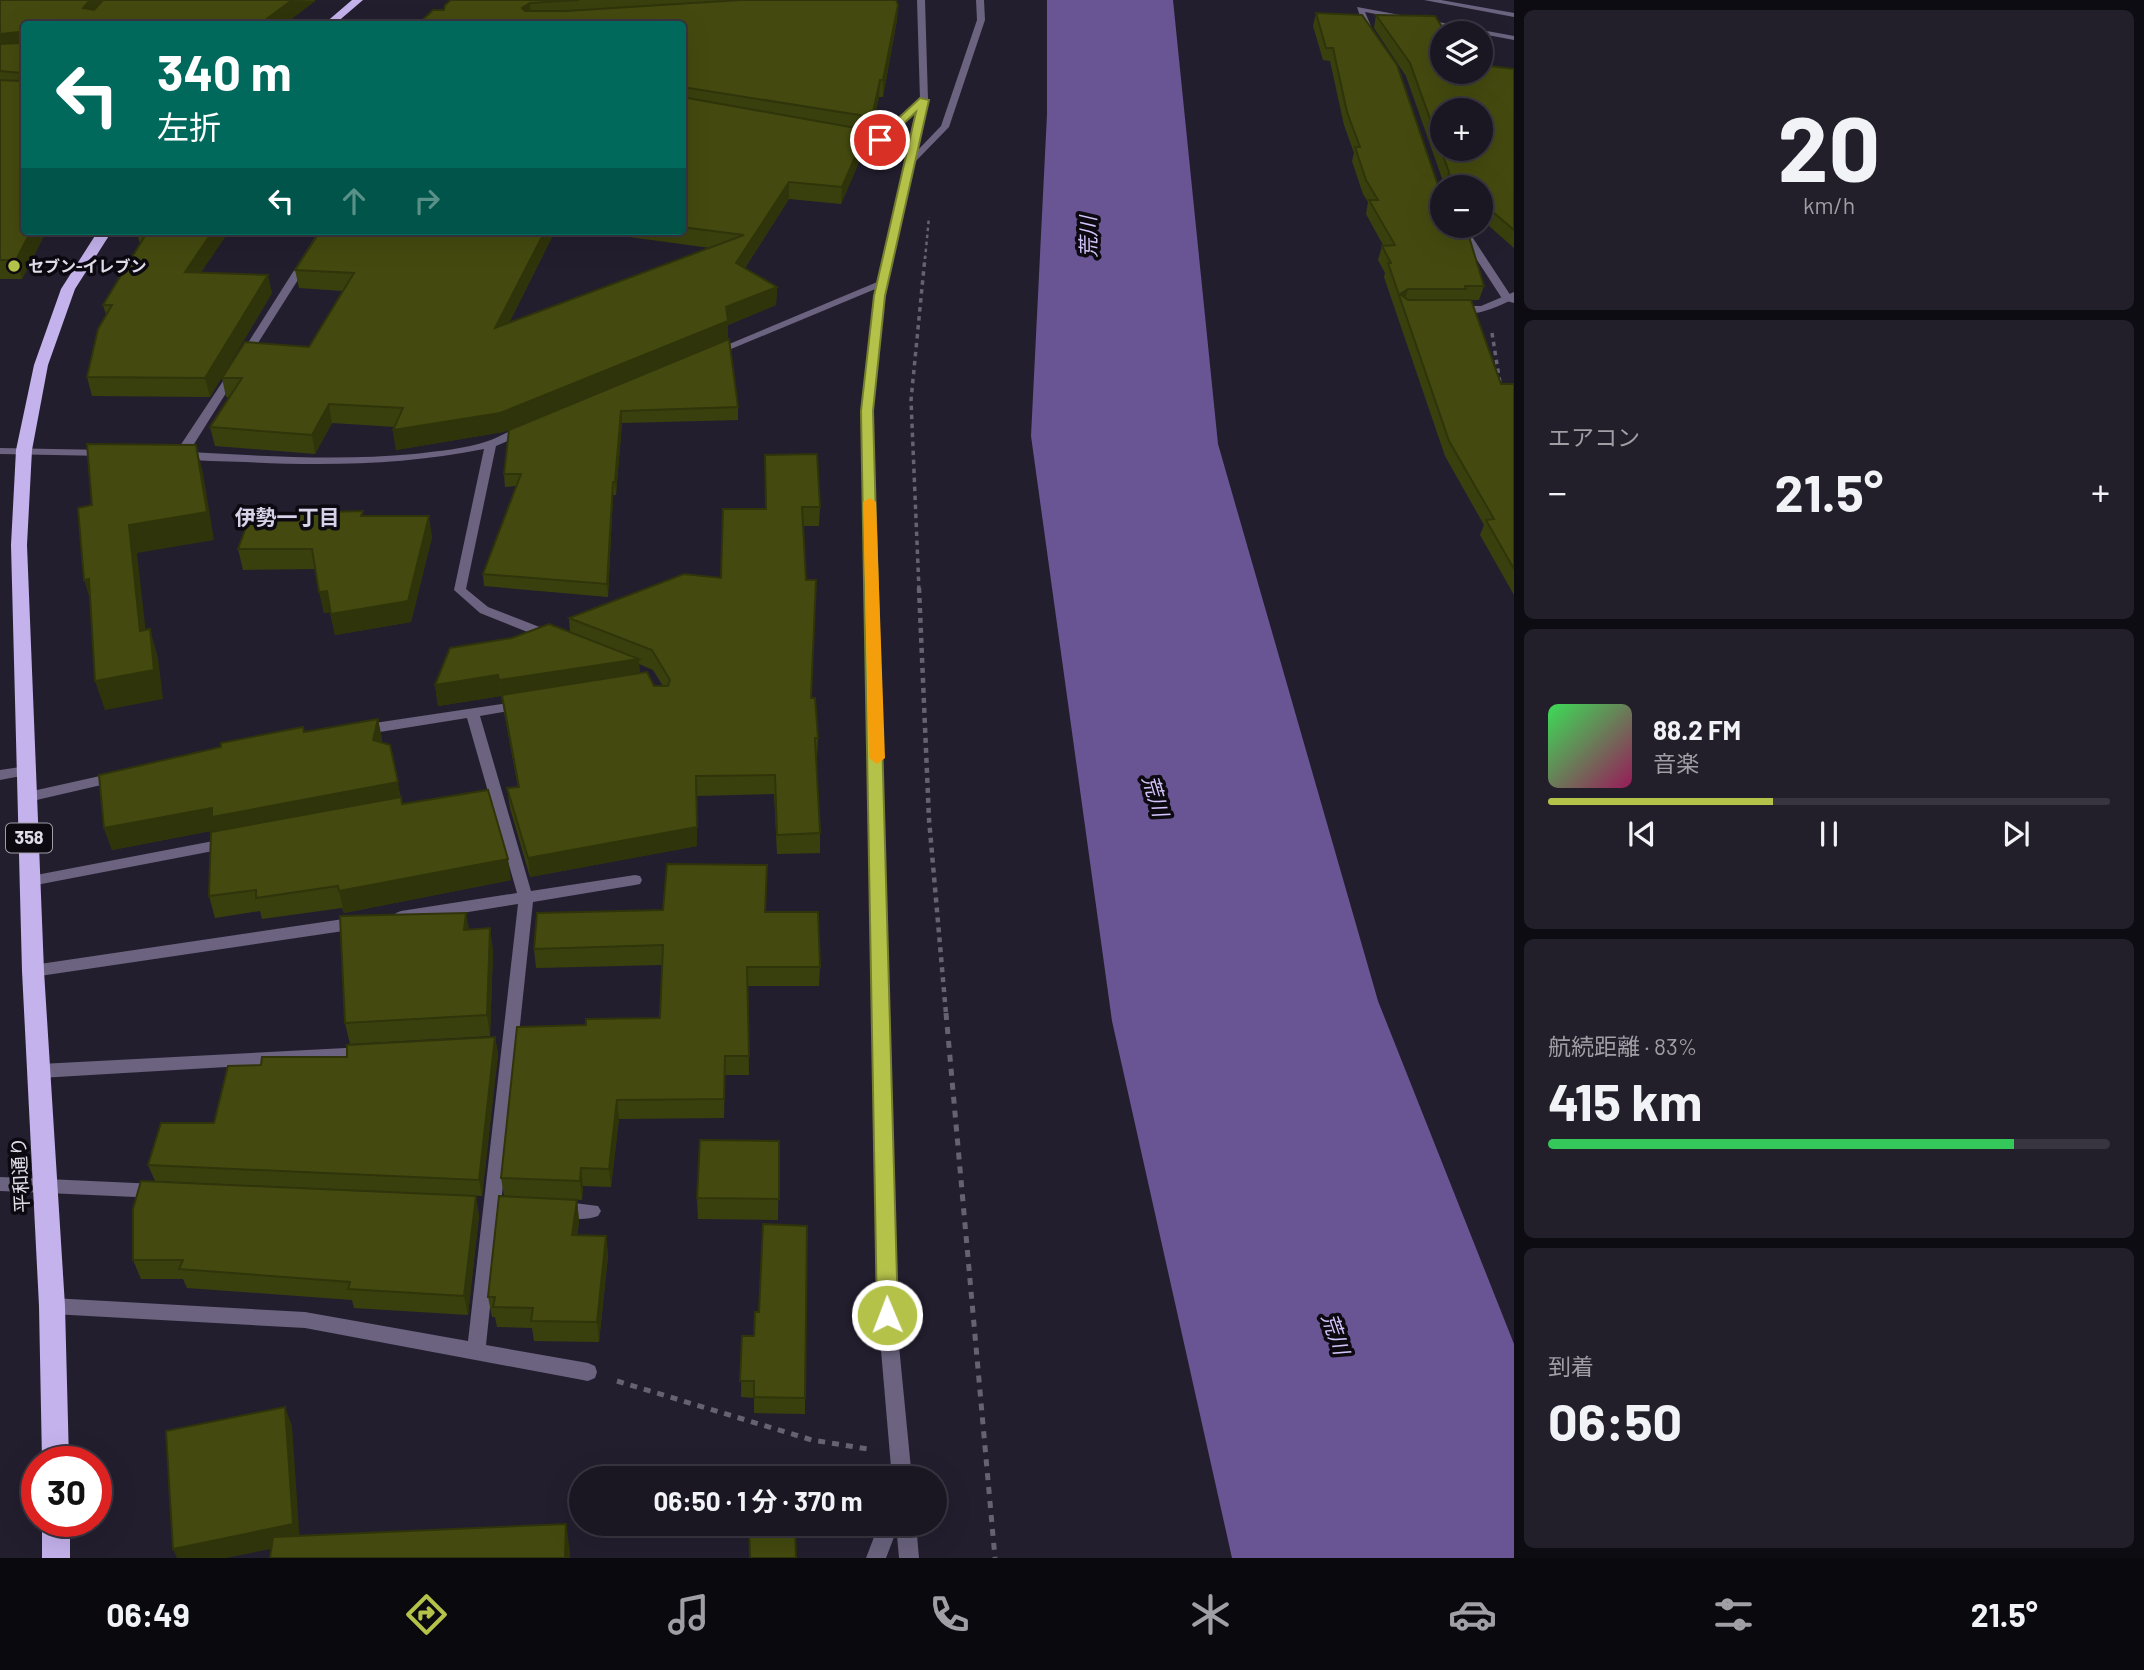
<!DOCTYPE html>
<html lang="ja">
<head>
<meta charset="utf-8">
<style>
  :root { --surface:#1a1622; --page:#231f2a; --text:#f1f3f6; --muted:#9f9fa5; --line:#383540; --accent:#b5c24a }
  body { margin:0; font-family:Barlow,"Noto Sans JP",sans-serif; background:var(--page); color:var(--text); height:100vh; display:flex; flex-direction:column; font-size:26px; white-space:nowrap }
  * { box-sizing:border-box; margin:0 }
  p { font-size:23px; color:var(--muted) }
  .icon { flex:none; width:38px; height:38px; fill:none; stroke:currentColor; stroke-width:2; stroke-linecap:round; stroke-linejoin:round }
  .map { position:relative; flex:1; overflow:hidden }
  .side { display:flex; flex-direction:column; gap:10px; padding:10px; background:#0e0c13; width:630px }
  .side>* { flex:none }
  .guide { position:absolute; left:21px; top:21px; width:665px; height:214px; border-radius:7px; box-shadow:0 7px 28px #0002,0 0 0 2px var(--line); background:#00695c; color:#fff; overflow:hidden }
  .fabs { position:absolute; left:1430px; top:21px; display:grid; gap:14px }
  .fabs a { display:grid; place-items:center; width:63px; height:63px; border-radius:50%; background:var(--surface); box-shadow:0 7px 28px #0002,0 0 0 2px var(--line); font-size:35px }
  .speed { position:absolute; left:21px; top:1446px; display:flex; gap:14px; font-size:35px; font-weight:700; text-align:center }
  .speed>* { display:grid; place-content:center; width:91px; height:91px; border-radius:50%; background:var(--surface); box-shadow:0 7px 28px #0002,0 0 0 2px var(--line); line-height:1 }
  .speed .limit { border:10px solid #d22; background:#fff; color:#111 }
  .pin { position:absolute; display:grid; place-items:center; width:60px; height:60px; color:#fff; margin:-30px; border:4px solid #fff; border-radius:50%; box-shadow:0 2px 7px #0007 }
  .me { position:absolute; width:77px; margin:-38px; rotate:359deg; stroke-linejoin:round; filter:drop-shadow(0 0 5px #0008) }
  .turn { display:flex; align-items:center; gap:24px; height:147px; padding:0 21px; font-size:32px }
  .turn .icon { width:91px; height:91px; stroke-width:2.5 }
  .turn b { display:block; font-size:49px; line-height:60px }
  .lanes { display:flex; align-items:center; height:66px; padding:0 21px; background:#0003; justify-content:center; gap:35px; direction:ltr }
  .lanes .off { opacity:.35 }
  .big { font-size:52px; font-weight:700; line-height:1.1 }
  .side .card { flex:1; display:flex; flex-direction:column; justify-content:center; gap:10px; min-width:0; padding:0 24px; border-radius:10px; background:var(--page) }
  .side .dial { align-items:center; gap:0 }
  .dial b { font-size:91px; line-height:1 }
  .song { display:flex; align-items:center; gap:21px }
  .cover { width:84px; height:84px; border-radius:10px; background:linear-gradient(135deg,hsl(130 70% 55%),hsl(330 70% 35%)) }
  .played { height:7px; border-radius:4px; background:linear-gradient(90deg,var(--accent) 40%,var(--line) 40%) }
  .keys { display:flex; justify-content:space-around; direction:ltr }
  .heat { display:flex; justify-content:space-between; align-items:center; font-size:38px; direction:ltr }
  .charge { height:10px; border-radius:5px; background:linear-gradient(90deg,#34c759 83%,var(--line) 0) }
  .trip { position:absolute; left:569px; top:1466px; width:378px; height:70px; border-radius:35px; background:var(--surface); box-shadow:0 7px 28px #0002,0 0 0 2px var(--line); font-weight:700; line-height:70px; text-align:center }
  .tab-bar { display:flex; height:112px; justify-content:space-around; align-items:center; background:#0a090e; color:var(--muted) }
  .tab-bar .icon { width:49px; height:49px }
  .tab-bar .current { color:var(--accent) }
  .tab-bar b { font-size:32px; color:var(--text) }
  main { display:flex; flex:1; min-height:0 }
  .map>svg:first-child { display:block }
  .water { fill:#695593 }
  .lines { fill:none; stroke-linecap:round; stroke-linejoin:round }
  .path-far3 { stroke:#666270; stroke-width:2.5; stroke-dasharray:3.5 3.5; stroke-linecap:butt }
  .path-far2 { stroke:#666270; stroke-width:3.5; stroke-dasharray:4.5 4.5; stroke-linecap:butt }
  .path-far1 { stroke:#666270; stroke-width:4.5; stroke-dasharray:5 5; stroke-linecap:butt }
  .path { stroke:#666270; stroke-width:5; stroke-dasharray:7 7; stroke-linecap:butt }
  .service { fill:#6b637f; fill-rule:evenodd }
  .minor { fill:#6b637f; fill-rule:evenodd }
  .tertiary { fill:#6b637f; fill-rule:evenodd }
  .trunk { fill:#c4b2ec; fill-rule:evenodd }
  .wall { fill:#3a400d; fill-rule:evenodd }
  .shaded-wall { fill:#30340a }
  .building { fill:#444a0f; stroke:#30340a; stroke-width:2; fill-rule:evenodd }
  .route { fill:#b5c24a; stroke:#767e30; stroke-width:2 }
  .slow { fill:#f59e0b }
  .poi-dot { fill:#b5c24a; stroke:#0c0911; stroke-width:2.5 }
  .labels { text-anchor:middle; stroke-width:7; stroke-linejoin:round; paint-order:stroke }
  .far-poi-label { font-size:16px; font-weight:bold; fill:#e0dde8; stroke:#0c0911; text-anchor:start }
  .shield { fill:#0c0911; stroke:#a09da8; stroke-width:2 }
  .shield-label { font-size:18px; font-weight:bold; fill:#e0dde8 }
  .street-label { font-size:19px; fill:#e0dde8; stroke:#0c0911 }
  .water-label { font-size:21px; font-style:italic; fill:#d3c4fb; stroke:#0c0911 }
  .neighbourhood-label { font-size:21px; font-weight:bold; fill:#d7d2e8; stroke:#0c0911 }
</style>
</head>
<body>
<main>
<div class="map">
<svg width="1514" height="1558" viewBox="0 0 1514 1558">
  <rect width="100%" height="100%" fill="#231e2e"/>
  <!-- water -->
  <path class="water" d="M1047,0H1173L1218,444L1378,1001L1514,1344V1558H1232L1112,1021L1031,436L1047,114Z"/>
  <g class="lines">
    <!-- path-far3 -->
    <path class="path-far3" d="M925,259L929,217"/>
    <!-- path-far2 -->
    <g class="path-far2">
      <path d="M1492,333L1500,383"/>
      <path d="M919,590L911,400L925,257"/>
    </g>
    <!-- path-far1 -->
    <path class="path-far1" d="M919,588L929,819L946,1014"/>
    <!-- path -->
    <g class="path">
      <path d="M946,1013L995,1558"/>
      <path d="M617,1381L812,1440L868,1449"/>
    </g>
    <!-- service -->
    <g class="service">
      <path d="M924,97L928,100L927,102L883,142L849,140L845,137L849,134L878,137Z"/>
      <path d="M319,231H329L249,357L244,360L240,359L239,357Z"/>
      <path d="M882,280L885,281V285L719,354H711L710,352Z"/>
      <path d="M1514,292V299C1496,307 1470,321 1451,309L1456,306H1481Z"/>
      <path d="M233,371L238,374L189,452C263,456 339,461 414,454C438,451 465,449 488,441C501,437 514,426 528,428V432L496,446L466,589L488,607L555,633L556,636L555,639H545L480,613L454,590L484,449C405,465 326,466 245,462C223,461 198,462 176,457L174,455L229,372Z"/>
      <path d="M0,448L107,450L113,453L107,456L0,454Z"/>
      <path d="M521,701L526,702L528,705L526,708L480,716L531,891L635,875L640,876L642,880L640,884L635,885L533,902L486,1345L588,1363L595,1366L597,1372L595,1378L588,1381L305,1328L52,1314L46,1312L43,1306L46,1300L52,1298L305,1312L468,1341L518,904L401,923L396,921L393,917L396,913L401,911L517,893L467,718L361,735L354,730L361,725Z"/>
      <path d="M27,766L34,771L32,774L0,780V770Z"/>
      <path d="M118,772L123,774L125,777L123,780L28,802L21,797L28,792Z"/>
      <path d="M229,838L234,839L236,843L234,847L31,886L26,885L24,881L26,877L31,876Z"/>
      <path d="M357,917L362,919L365,923L362,927L357,929L33,977L27,975L25,971L27,967L33,965Z"/>
      <path d="M365,1047L371,1048L373,1053L371,1058L365,1059L40,1078L34,1076L32,1071L34,1066L40,1064Z"/>
      <path d="M47,1179L157,1184L163,1186L166,1191L163,1196L157,1198L47,1193L41,1191L38,1186L41,1181Z"/>
      <path d="M558,1201L598,1206L601,1211L598,1216C585,1221 565,1219 552,1214L549,1209L552,1204Z"/>
      <path d="M879,1524H899L886,1558H866Z"/>
    </g>
    <!-- minor -->
    <g class="minor">
      <path d="M917,0H925L928,100L917,151L941,126L977,20L976,0H984L985,20L949,127L914,163L884,296L872,411L896,1315L912,1479H892L878,1315L862,411L874,296L920,100Z"/>
      <path d="M1357,7L1514,36V40L1365,12L1373,31L1369,33L1365,31Z"/>
      <path d="M1455,226H1465L1511,296L1514,297V303L1503,300Z"/>
      <path d="M0,1177L47,1179L53,1181L56,1186L53,1191L47,1193L0,1191Z"/>
      <path d="M896,1524H916L919,1558H899Z"/>
    </g>
    <!-- tertiary -->
    <path class="tertiary" d="M1424,0H1441L1514,13V17Z"/>
    <!-- trunk -->
    <g class="trunk">
      <path d="M352,0H363L335,24H324Z"/>
      <path d="M98,231H112L75,289L48,365L32,450L27,545L44,971L65,1306L69,1461H42L39,1306L22,971L11,545L16,450L34,365L61,289Z"/>
      <rect x="42" y="1521" width="28" height="37"/>
    </g>
  </g>
  <!-- wall -->
  <g class="wall">
    <path d="M0,0H315V1L285,24H24V231H55L53,234H45L22,279H0Z"/>
    <path d="M451,0H896L898,5L897,20L883,97H879L871,134L867,133L866,146L841,204L789,199L745,268L777,287L776,305L728,325V340L503,432L396,450L393,430L395,427L332,423L315,454L215,446L210,427L230,397H226L222,378L309,347L343,291L299,288L295,270L320,231H555L509,323L710,248L585,231H682V24L444,10Z"/>
    <path d="M1316,13L1438,185L1484,286L1479,300H1471L1501,384H1514V595L1480,535L1484,525L1445,456L1384,277L1385,273L1378,260L1382,246L1383,245L1366,214L1368,202L1363,194L1352,161L1354,153L1344,125L1330,61L1323,60L1313,26Z"/>
    <path d="M1376,15L1442,72L1482,65L1514,69V248L1480,218V187H1445L1406,76L1374,28Z"/>
    <path d="M229,231L201,272L272,293L210,397L92,396L87,377L106,315L103,305L140,244L137,233Z"/>
    <path d="M729,339L738,407V420L622,423L616,495H613L608,597L484,586L483,574L516,486L505,487L504,474Z"/>
    <path d="M765,455L820,507L819,526H803L811,698L818,738L817,758H816L820,833V853L777,854L774,794L696,796L697,846L530,877L510,808L507,788L518,787L501,696L438,706L435,685L570,632L569,618L721,578L765,509ZM639,664L653,670L663,686H654L640,674Z"/>
    <path d="M364,516L432,537L411,622L335,635L330,612L324,613L315,569L243,570L238,549Z"/>
    <path d="M378,719L382,740V743L390,745L402,804L511,880L344,913L342,908L262,919L260,911L215,918L209,896L216,830L112,850L104,828L304,732Z"/>
    <path d="M766,912L820,967L819,986H748L749,1075H725L724,1118L619,1119L611,1187L583,1186L582,1200L519,1197L577,1200L579,1221L577,1235L606,1236L608,1256L599,1342L534,1341L532,1328L497,1327L495,1317H492L488,1297L504,1196L501,1178L586,1025L660,1018L662,965L536,968L534,949Z"/>
    <path d="M469,930L493,950L490,1036L350,1044L345,1023Z"/>
    <path d="M495,1037L498,1054L482,1196L155,1181L148,1165L214,1123L261,1065L347,1057Z"/>
    <path d="M779,1141L778,1220L698,1219L697,1198Z"/>
    <path d="M479,1215L468,1315L354,1308L352,1300L187,1288L183,1279H141L133,1260Z"/>
    <path d="M742,1336L805,1398V1414L754,1413V1398L741,1397Z"/>
  </g>
  <!-- shaded-wall -->
  <g class="shaded-wall">
    <path d="M90,0H108L87,24L83,8Z"/>
    <path d="M292,0L315,1L285,24H260Z"/>
    <path d="M530,3L531,18L522,8Z"/>
    <path d="M898,5L897,20L883,97V80Z"/>
    <path d="M19,32L24,48L0,51V34Z"/>
    <path d="M880,80L879,97L871,134L872,117Z"/>
    <path d="M867,130L866,146L841,204L842,187Z"/>
    <path d="M789,182V199L736,281V263Z"/>
    <path d="M31,231H44L45,234L22,279L16,260Z"/>
    <path d="M213,231H229L189,290L185,272Z"/>
    <path d="M545,231H555L497,347L495,328Z"/>
    <path d="M268,275L272,293L210,397L205,378Z"/>
    <path d="M777,287L776,305L728,325V340L503,432L396,450L393,430L726,307Z"/>
    <path d="M1408,289L1404,303L1400,294Z"/>
    <path d="M329,404L332,423L315,454L312,435Z"/>
    <path d="M621,411L622,423L616,495L615,482Z"/>
    <path d="M196,445L203,473L214,540L137,553L149,660L140,631L129,525Z"/>
    <path d="M613,482V495L608,597L607,584Z"/>
    <path d="M429,516L432,537L411,622L335,635L331,614Z"/>
    <path d="M89,579L93,609L84,580Z"/>
    <path d="M327,591L331,612L324,613L319,592Z"/>
    <path d="M150,629L158,658L163,699L105,710L95,681Z"/>
    <path d="M639,659L640,680L502,701L499,680Z"/>
    <path d="M498,675L501,696L438,706L435,685Z"/>
    <path d="M378,719L382,740L377,761L373,740Z"/>
    <path d="M696,776L697,846L530,877L528,858Z"/>
    <path d="M398,782L401,803L218,838L216,830L112,850L104,828L212,808Z"/>
    <path d="M508,859L511,880L344,913L339,891Z"/>
    <path d="M466,913L470,934L464,930Z"/>
    <path d="M490,928L493,950L490,1036L487,1015Z"/>
    <path d="M495,1037L498,1054L482,1196L479,1180Z"/>
    <path d="M617,1100L619,1119L611,1187L609,1169Z"/>
    <path d="M581,1168L583,1186L582,1200L580,1181Z"/>
    <path d="M476,1196L479,1215L468,1315L464,1296Z"/>
    <path d="M577,1200L579,1221L575,1256L572,1235Z"/>
    <path d="M606,1236L608,1256L599,1342L597,1322Z"/>
    <path d="M285,1407L292,1426L300,1543L226,1558H177L173,1549Z"/>
    <path d="M566,1524L570,1551V1558H565Z"/>
  </g>
  <!-- building -->
  <g class="building">
    <path d="M0,0H90L83,8L94,10L103,0H292L260,24H24V231H31L16,260H0V80L19,81L21,73L0,71V44L20,43L22,40L19,32L0,34Z"/>
    <path d="M451,0H579L530,3L522,8L525,11H566L741,0H896L898,5L883,80H880L872,117L682,87V24H418L433,10H444L445,5Z"/>
    <path d="M1316,13L1362,15L1397,65L1438,185L1442,187V226H1465L1467,230L1484,286H1465L1466,289H1408L1400,294L1408,300H1471L1501,384H1514V569L1486,520L1494,519L1449,441L1388,263H1391L1382,246L1395,245L1369,200H1378L1366,180L1355,147H1360L1347,112L1333,48H1326Z"/>
    <path d="M1376,15L1435,16L1446,33H1442V72H1480V57L1482,65L1514,69V230L1480,201V187H1465L1452,176L1455,187H1447L1449,172L1410,63ZM1442,110H1480V149H1442Z"/>
    <path d="M682,97L867,130L842,187L789,182L736,263L777,287L726,307L728,321L500,413L393,430L403,408L329,404L312,435L210,427L242,378H222L245,342L309,347L354,273L295,270L320,231H545L495,328L744,235L682,227Z"/>
    <path d="M139,231H213L185,272L268,275L205,378L87,377L98,329L112,305H103L146,234L137,233Z"/>
    <path d="M729,339L738,407L621,411L615,482H613L607,584L483,574L521,474H504L509,430Z"/>
    <path d="M87,444L196,445L207,512L129,525L140,631L150,629L154,670L95,681L89,579L84,580L78,508L92,505Z"/>
    <path d="M817,454L820,507H802L806,580H816L811,698H815L818,738H815L820,833L777,835L775,775L696,776L697,827L528,858L507,788L519,787L502,695L647,672L654,686H668L670,680L652,650L569,618L684,574L721,578L723,509H766L765,455Z"/>
    <path d="M363,511L361,516H429L408,601L331,614L327,591L319,592L312,549H238L251,514Z"/>
    <path d="M549,624L639,659L499,680L498,675L435,685L450,648L512,638Z"/>
    <path d="M378,719L373,740L390,745L398,782L212,817V808L104,828L99,775L221,747V743L303,727L304,732Z"/>
    <path d="M488,790L508,859L339,891L338,886L256,898V890L209,896L211,832L401,797L402,804Z"/>
    <path d="M667,864L767,865L765,912H818L820,967H747L749,1056H725L724,1099L617,1100L609,1169L581,1168L580,1181L501,1178L517,1027L586,1025V1019L660,1018L663,945L534,949L537,913L663,910Z"/>
    <path d="M466,913L464,930L490,928L487,1015L345,1023L340,916Z"/>
    <path d="M495,1037L479,1180L148,1165L161,1123H214L228,1066L261,1065L262,1057H347V1045Z"/>
    <path d="M700,1140L779,1141V1199L697,1198Z"/>
    <path d="M141,1181L476,1196L464,1296L348,1289L350,1282L179,1269L183,1260H133V1209Z"/>
    <path d="M499,1196L577,1200L572,1235L606,1236L597,1322L531,1321L533,1308L493,1307L495,1297H488Z"/>
    <path d="M763,1224L807,1226L805,1398L754,1397V1381H740L742,1336H754L755,1312H759Z"/>
    <path d="M285,1407L293,1524L173,1549L166,1431Z"/>
    <path d="M566,1524L565,1558H270L273,1537Z"/>
    <path d="M795,1524L796,1558H750L749,1526Z"/>
  </g>
  <!-- route -->
  <path class="route" d="M920,98L929,100L885,296L873,411L898,1315L895,1321L887,1324L880,1321L877,1315L861,411L874,296L916,112L884,142L875,140Z"/>
  <!-- slow -->
  <path class="slow" d="M870,498L876,502L885,758L877,764L869,758L863,502Z"/>
  <!-- markers -->
  <circle class="poi-dot" cx="14" cy="266" r="7"/>
  <g class="labels">
    <!-- far-poi labels -->
    <g class="far-poi-label">
      <text x="28" y="272">セブン-イレブン</text>
    </g>
    <!-- shield labels -->
    <rect class="shield" x="6" y="823.5" width="46" height="29" rx="5"/>
    <g class="shield-label">
      <text x="29" y="844">358</text>
    </g>
    <!-- street labels -->
    <g class="street-label">
      <text transform="translate(20 1175) rotate(-93)" y="7">平和通り</text>
    </g>
    <!-- water labels -->
    <g class="water-label">
      <text transform="translate(1089 237) rotate(-91)" y="7">荒川</text>
      <text transform="translate(1155 796) rotate(73)" y="7">荒川</text>
      <text transform="translate(1335 1334) rotate(71)" y="7">荒川</text>
    </g>
    <!-- neighbourhood labels -->
    <g class="neighbourhood-label">
      <text x="287" y="525">伊勢一丁目</text>
    </g>
  </g>
</svg>
<div class="fabs">
<a><svg class="icon" aria-label="layers" viewBox="0 0 24 24"><path d="M12 4l9 5-9 5-9-5zM3 14l9 5 9-5"/></svg></a>
<a>+</a>
<a>−</a>
</div>
<div class="speed"><div class="limit">30</div></div>
<div class="pin" style="left:880px;top:140px;background:#d93025"><svg class="icon" aria-label="arrive" viewBox="0 0 24 24"><path d="M6 21V4h12l-3 4 3 4H6"/></svg></div>
<svg class="me" style="left:887px;top:1315px" viewBox="-20 -20 40 40"><circle r="17" fill="#b5c24a" stroke="#fff" stroke-width="3"/><path d="M0-11L8 9 0 5-8 9z" fill="#fff"/></svg>
<div class="trip">06:50 · 1 分 · 370 m</div>
<div class="guide">
<div class="turn"><svg class="icon" aria-label="left" viewBox="0 0 24 24"><path d="M17 20v-9H6M10 6l-5 5 5 5"/></svg><div><b>340 m</b>左折</div></div>
<div class="lanes"><svg class="icon" aria-label="left" viewBox="0 0 24 24"><path d="M17 20v-9H6M10 6l-5 5 5 5"/></svg><svg class="icon off" aria-label="ahead" viewBox="0 0 24 24"><path d="M12 20V5M6 11l6-6 6 6"/></svg><svg class="icon off" aria-label="right" viewBox="0 0 24 24"><path d="M7 20v-9h11M14 6l5 5-5 5"/></svg></div>
</div>
</div>
<section class="side">
<div class="card dial"><b>20</b><p>km/h</p></div>
<div class="card"><p>エアコン</p>
<div class="heat"><a>−</a><b class="big">21.5°</b><a>+</a></div>
</div>
<div class="card">
<div class="song"><i class="cover"></i><div><b>88.2 FM</b><p>音楽</p></div></div>
<div class="played"></div>
<div class="keys"><svg class="icon" aria-label="previous" viewBox="0 0 24 24"><path d="M18 5L8 12l10 7zM5 5v14"/></svg><svg class="icon" aria-label="pause" viewBox="0 0 24 24"><path d="M8 5v14M16 5v14"/></svg><svg class="icon" aria-label="next" viewBox="0 0 24 24"><path d="M6 5l10 7-10 7zM19 5v14"/></svg></div>
</div>
<div class="card"><p>航続距離 · 83%</p><b class="big">415 km</b><div class="charge"></div></div>
<div class="card"><p>到着</p><b class="big">06:50</b></div>
</section>
</main>
<nav class="tab-bar">
<b>06:49</b>
<svg class="icon current" aria-label="directions" viewBox="0 0 24 24"><path d="M12 3l9 9-9 9-9-9zM9 14v-3h6M13 9l2 2-2 2"/></svg>
<svg class="icon" aria-label="music" viewBox="0 0 24 24"><path d="M9 18V5l10-2v13"/><circle cx="6" cy="18" r="3"/><circle cx="16" cy="16" r="3"/></svg>
<svg class="icon" aria-label="phone" viewBox="0 0 24 24"><path d="M5 4h4l2 5-3 2q2 4 5 5l2-3 5 2v4C11 20 4 13 5 4z"/></svg>
<svg class="icon" aria-label="climate" viewBox="0 0 24 24"><path d="M12 3v18M4 7l16 10M4 17L20 7"/></svg>
<svg class="icon" aria-label="car" viewBox="0 0 24 24"><path d="M5 17H2v-5l4-1 3-4h7l3 4 3 1v5h-3M9 17h6M6 11h13"/><circle cx="7" cy="17" r="2"/><circle cx="17" cy="17" r="2"/></svg>
<svg class="icon" aria-label="filters" viewBox="0 0 24 24"><path d="M4 7h16M4 17h16"/><circle cx="9" cy="7" r="2"/><circle cx="15" cy="17" r="2"/></svg>
<b>21.5°</b>
</nav>
</body>
</html>
